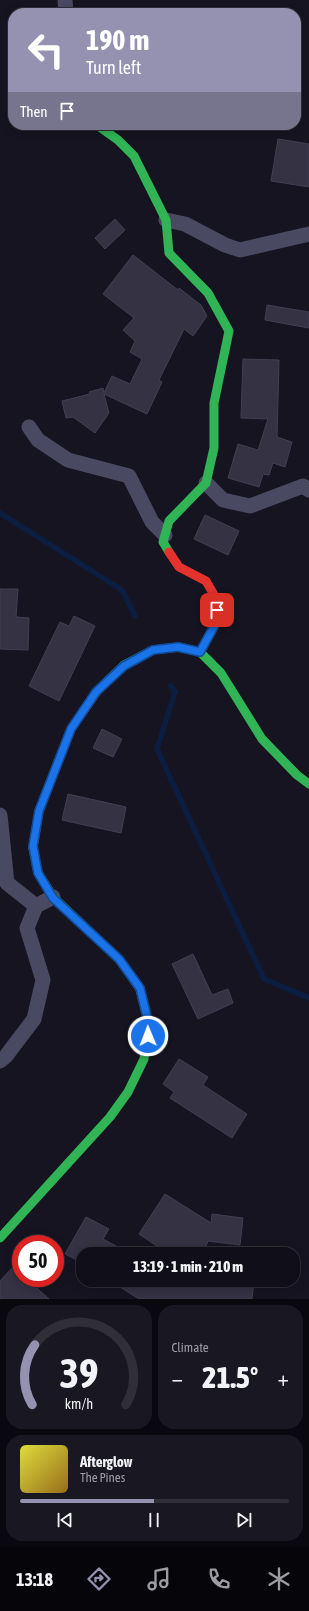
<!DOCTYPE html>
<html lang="en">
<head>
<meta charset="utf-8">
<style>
  :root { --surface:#100f19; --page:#191822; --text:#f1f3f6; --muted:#9c9ca2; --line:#302f38; --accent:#9591b1 }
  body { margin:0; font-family:"Asap Condensed",sans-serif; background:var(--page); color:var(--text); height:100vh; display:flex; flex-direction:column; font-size:15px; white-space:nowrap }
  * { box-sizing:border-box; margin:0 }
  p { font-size:13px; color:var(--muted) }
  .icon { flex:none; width:22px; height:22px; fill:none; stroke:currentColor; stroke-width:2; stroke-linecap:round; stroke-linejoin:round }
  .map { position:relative; height:1299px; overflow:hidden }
  .details { display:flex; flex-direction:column; gap:6px; padding:6px; background:#09080e; flex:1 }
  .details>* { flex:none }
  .banner { position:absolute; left:8px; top:8px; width:293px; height:122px; border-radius:16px; box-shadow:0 2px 10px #0003,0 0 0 1px var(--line); background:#9591b1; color:#fff; overflow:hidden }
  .speed { position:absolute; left:12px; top:1235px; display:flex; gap:8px; font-size:20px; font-weight:700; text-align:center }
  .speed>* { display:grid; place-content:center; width:52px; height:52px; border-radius:50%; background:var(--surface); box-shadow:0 2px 10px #0003,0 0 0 1px var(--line); line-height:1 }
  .speed .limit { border:6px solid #d22; background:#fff; color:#111 }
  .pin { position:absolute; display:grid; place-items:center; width:34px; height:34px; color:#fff; margin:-17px; border-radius:8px; box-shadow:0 2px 6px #0006 }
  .me { position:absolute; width:44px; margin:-22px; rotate:359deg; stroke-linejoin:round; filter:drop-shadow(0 0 3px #0008) }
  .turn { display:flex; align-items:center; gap:14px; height:84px; padding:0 12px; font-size:18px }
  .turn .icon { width:52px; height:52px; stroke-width:2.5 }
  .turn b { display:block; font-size:28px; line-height:34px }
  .then { display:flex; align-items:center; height:38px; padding:0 12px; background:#0003; gap:8px; font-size:15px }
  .big { font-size:30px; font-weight:800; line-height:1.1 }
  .details .tile { flex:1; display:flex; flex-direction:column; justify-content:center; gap:6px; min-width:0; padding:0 14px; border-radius:16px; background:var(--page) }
  .details .dial { align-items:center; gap:0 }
  .dial svg { height:104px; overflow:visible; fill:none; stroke:var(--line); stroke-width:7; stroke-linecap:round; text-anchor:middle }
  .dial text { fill:var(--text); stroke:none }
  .song { display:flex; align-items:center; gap:12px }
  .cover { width:48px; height:48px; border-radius:6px; background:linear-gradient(135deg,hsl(60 70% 55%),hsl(40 70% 35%)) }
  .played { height:4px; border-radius:2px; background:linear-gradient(90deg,var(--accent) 50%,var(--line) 50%) }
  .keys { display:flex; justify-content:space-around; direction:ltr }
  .heat { display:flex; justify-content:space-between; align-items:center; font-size:22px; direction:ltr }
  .details .tiles { flex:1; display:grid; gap:6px; grid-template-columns:1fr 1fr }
  .tile:last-child { grid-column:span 2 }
  .trip { position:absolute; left:76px; top:1247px; width:224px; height:40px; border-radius:16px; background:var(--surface); box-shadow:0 2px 10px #0003,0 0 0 1px var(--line); font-weight:800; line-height:40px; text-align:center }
  .dock { display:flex; height:64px; justify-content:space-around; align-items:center; background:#06060a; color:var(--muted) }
  .dock .icon { width:28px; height:28px }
  .dock .on { color:var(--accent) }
  .dock b { font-size:18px; color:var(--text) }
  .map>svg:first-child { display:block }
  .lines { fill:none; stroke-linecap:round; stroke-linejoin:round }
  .stream { stroke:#0b1e41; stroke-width:5.5 }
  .building { fill:#343243; stroke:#433f54 }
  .street { stroke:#4a4962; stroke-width:15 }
  .fast { stroke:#30b455; stroke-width:9 }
  .jam { stroke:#e5322d; stroke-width:9 }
  .route-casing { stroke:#114b97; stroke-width:10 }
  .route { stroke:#1a73e8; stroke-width:7 }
</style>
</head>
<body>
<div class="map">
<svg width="309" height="1299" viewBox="0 0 309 1299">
  <rect width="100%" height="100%" fill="#161421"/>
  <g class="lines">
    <!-- stream -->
    <g class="stream">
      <path d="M0,513L122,590L135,616"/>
      <path d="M171,686L175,692L157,749L264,979L309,998"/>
    </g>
  </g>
  <!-- building -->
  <g class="building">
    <path d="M278,139L309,144V187L271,181Z"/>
    <path d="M115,219L125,230L105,249L95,238Z"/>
    <path d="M133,255L178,290L179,288L201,305L207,316L193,336L184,329L159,380L162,382L147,414L104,394L109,413L95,433L73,417L66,418L62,401L90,394L89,392L103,388L104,393L112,376L130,384L142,359L130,352L135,341L123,330L134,318L103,294Z"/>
    <path d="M267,305L309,312V328L265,320Z"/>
    <path d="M243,359L279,360L277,437L292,442L285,467L273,463L269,475L263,474L259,487L228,478L238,444L258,450L268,419L241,418Z"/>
    <path d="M205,515L239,531L228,555L194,539Z"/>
    <path d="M0,589H18L16,617L29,618L28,650L0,649Z"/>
    <path d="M74,616L95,626L59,701L29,686L60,622L69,626Z"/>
    <path d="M102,729L122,739L113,757L93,748Z"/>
    <path d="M68,794L126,807L121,833L62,820Z"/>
    <path d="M193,954L212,995L228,989L233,1003L198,1019L172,964Z"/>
    <path d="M179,1059L208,1077L203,1085L247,1114L232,1138L170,1098L174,1092L163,1084Z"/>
    <path d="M165,1194L211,1223L212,1214L243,1218L240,1245L208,1241L203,1254H156L160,1248L139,1234Z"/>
    <path d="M86,1217L109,1229L103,1239L131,1254H83V1263L65,1254Z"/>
    <path d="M14,1266L21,1273V1278H26L49,1299H0V1281Z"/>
    <path d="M109,1280H254L252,1299H139Z"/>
  </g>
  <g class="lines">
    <!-- street -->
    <g class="street">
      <path d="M65,0L66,13"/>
      <path d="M166,220L185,224L225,245L240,250L309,234"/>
      <path d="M29,427L38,440L68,460L129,476L152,522L165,535"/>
      <path d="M206,483L223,500L250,506L303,486L309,490"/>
      <path d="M0,815L7,883L36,906"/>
      <path d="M0,1061L6,1056L34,1019L43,980L27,928L36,906L53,897"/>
    </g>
    <!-- fast -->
    <g class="fast">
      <path d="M97,125L118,140L134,156L166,220L169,253L208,293L229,331L214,403V448L206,483L169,521L163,542L169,552"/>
      <path d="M98,690L124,665L153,650L178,647L200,652L221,673L262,739L297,775L309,784"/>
      <path d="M0,1238L110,1117L128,1092L144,1059L149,1025L140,989L119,959L53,897L38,873L33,848"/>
    </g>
    <!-- jam -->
    <g class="jam">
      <path d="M169,552L179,567L206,581L217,600V621L200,652"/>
      <path d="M33,848L39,811L71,729L98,690"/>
    </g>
  </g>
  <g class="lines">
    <defs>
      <path id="route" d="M148,1036L149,1025L140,988L119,959L53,898L38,873L33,846L39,811L71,729L96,692L124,666L153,650L178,647L200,652L217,621V610"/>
    </defs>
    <!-- route casing -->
    <use href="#route" class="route-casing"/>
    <!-- route -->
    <use href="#route" class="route"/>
  </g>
</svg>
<div class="speed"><div class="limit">50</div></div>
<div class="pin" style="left:217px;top:610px;background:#d93025"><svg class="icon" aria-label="arrive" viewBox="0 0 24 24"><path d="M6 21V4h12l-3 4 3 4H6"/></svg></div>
<svg class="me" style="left:148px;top:1036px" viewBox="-20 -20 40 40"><circle r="17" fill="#1a73e8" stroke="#fff" stroke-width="3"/><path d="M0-11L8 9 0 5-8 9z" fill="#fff"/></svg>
<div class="trip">13:19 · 1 min · 210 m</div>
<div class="banner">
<div class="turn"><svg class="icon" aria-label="left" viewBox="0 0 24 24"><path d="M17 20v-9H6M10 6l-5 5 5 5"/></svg><div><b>190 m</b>Turn left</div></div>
<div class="then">Then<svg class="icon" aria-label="arrive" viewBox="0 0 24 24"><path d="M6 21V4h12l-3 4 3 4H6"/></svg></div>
</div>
</div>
<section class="details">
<div class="tiles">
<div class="tile dial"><svg viewBox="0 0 100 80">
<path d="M14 69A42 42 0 1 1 86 69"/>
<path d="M14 69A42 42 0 0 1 16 23" stroke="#9591b1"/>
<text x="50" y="56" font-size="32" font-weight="700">39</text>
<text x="50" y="72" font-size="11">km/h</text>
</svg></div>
<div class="tile"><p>Climate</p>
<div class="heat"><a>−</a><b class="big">21.5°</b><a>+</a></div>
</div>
<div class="tile">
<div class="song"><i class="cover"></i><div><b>Afterglow</b><p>The Pines</p></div></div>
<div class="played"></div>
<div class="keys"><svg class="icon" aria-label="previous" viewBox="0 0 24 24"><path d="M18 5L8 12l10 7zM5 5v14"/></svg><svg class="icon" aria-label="pause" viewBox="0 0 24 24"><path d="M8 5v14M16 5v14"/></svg><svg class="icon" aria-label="next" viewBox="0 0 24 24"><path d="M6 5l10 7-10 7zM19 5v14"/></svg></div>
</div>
</div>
</section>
<nav class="dock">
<b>13:18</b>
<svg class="icon on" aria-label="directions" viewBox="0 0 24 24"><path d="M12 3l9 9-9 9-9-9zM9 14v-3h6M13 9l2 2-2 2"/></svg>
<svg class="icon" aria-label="music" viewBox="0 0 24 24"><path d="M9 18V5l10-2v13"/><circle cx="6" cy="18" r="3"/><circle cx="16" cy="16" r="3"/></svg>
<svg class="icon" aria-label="phone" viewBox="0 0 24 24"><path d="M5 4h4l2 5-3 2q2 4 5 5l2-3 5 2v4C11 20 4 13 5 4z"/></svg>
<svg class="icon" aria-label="climate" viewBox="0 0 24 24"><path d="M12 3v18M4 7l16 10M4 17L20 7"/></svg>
</nav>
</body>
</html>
